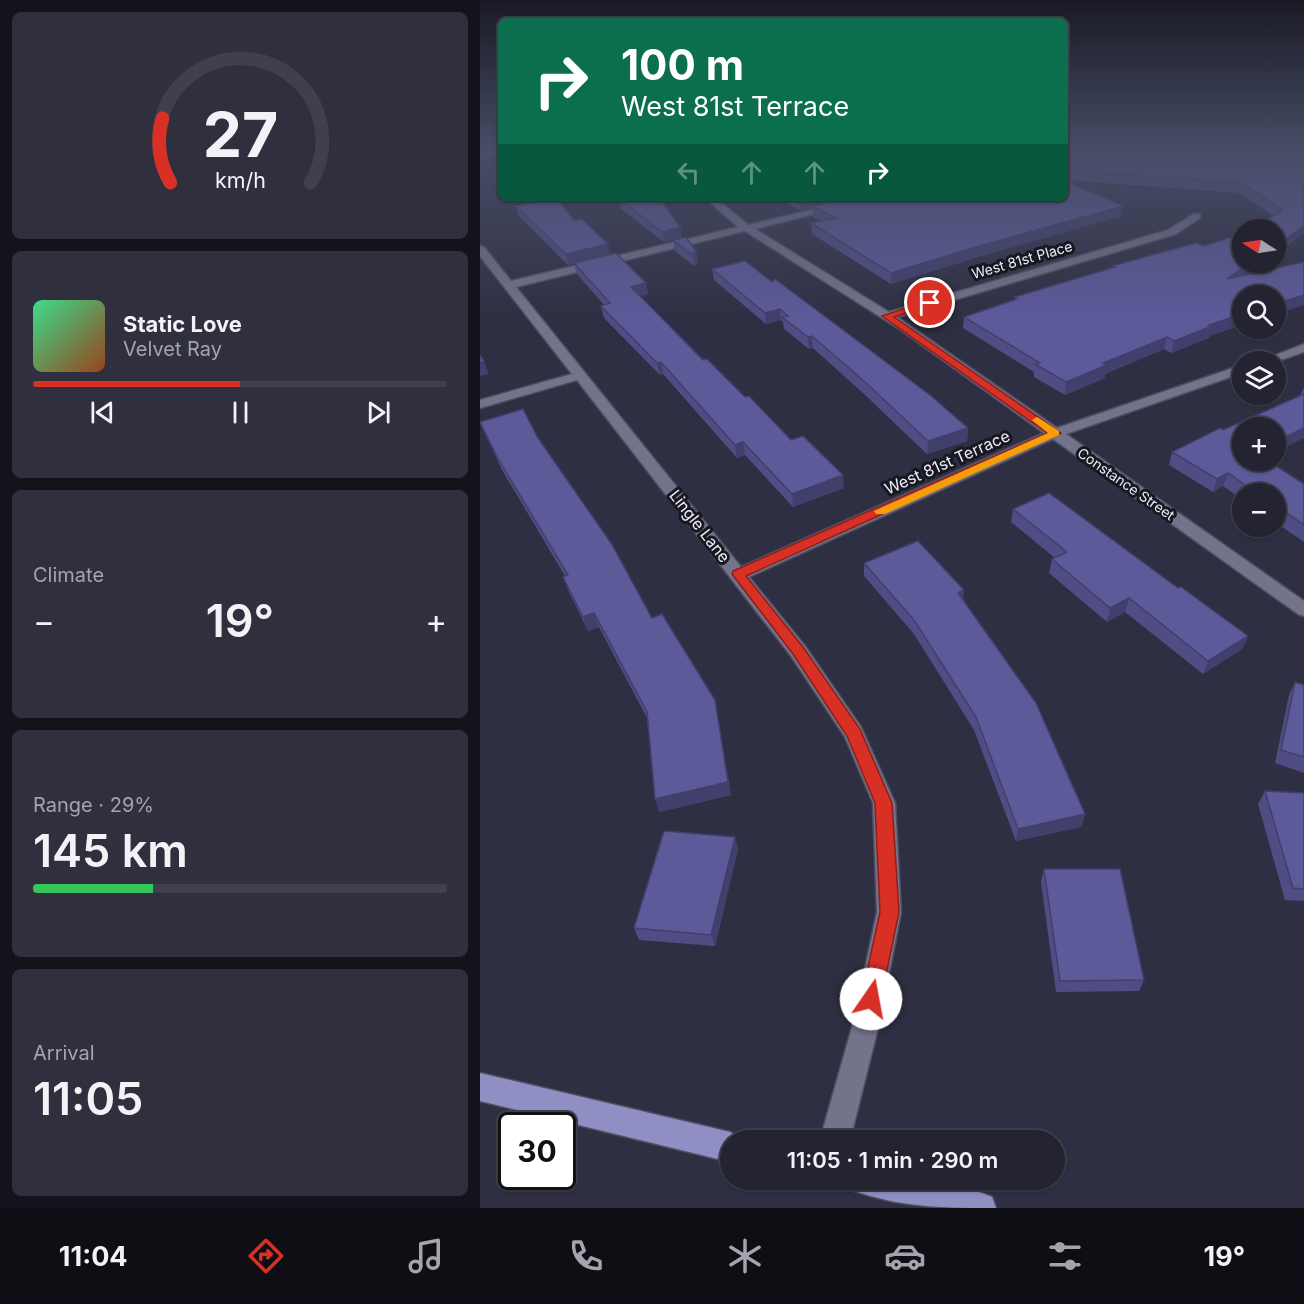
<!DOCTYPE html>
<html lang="en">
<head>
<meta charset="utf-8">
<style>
  :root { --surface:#232332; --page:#2f2f3e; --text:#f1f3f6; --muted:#a3a4ac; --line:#40404d; --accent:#d93025 }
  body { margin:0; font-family:Inter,sans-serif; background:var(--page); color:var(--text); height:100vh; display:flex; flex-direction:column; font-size:22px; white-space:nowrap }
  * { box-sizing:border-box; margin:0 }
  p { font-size:20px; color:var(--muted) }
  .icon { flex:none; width:33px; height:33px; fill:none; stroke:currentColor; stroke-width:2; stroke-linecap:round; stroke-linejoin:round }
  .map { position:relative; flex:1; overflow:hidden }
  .details { display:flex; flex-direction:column; gap:12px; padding:12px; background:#13131c; width:480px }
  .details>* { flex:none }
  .banner { position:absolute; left:18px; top:18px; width:570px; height:183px; border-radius:9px; box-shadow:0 2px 4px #0004,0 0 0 2px var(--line); background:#0b6e4f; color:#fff; overflow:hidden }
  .needle { width:39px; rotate:282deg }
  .fabs { position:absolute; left:752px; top:219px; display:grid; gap:12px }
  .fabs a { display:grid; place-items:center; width:54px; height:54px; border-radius:50%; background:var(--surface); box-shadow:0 2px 4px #0004,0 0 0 2px var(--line); font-size:30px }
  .speed { position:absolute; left:18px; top:1112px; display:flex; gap:12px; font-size:30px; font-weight:700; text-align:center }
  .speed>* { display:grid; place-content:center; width:78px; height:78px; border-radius:50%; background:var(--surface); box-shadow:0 2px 4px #0004,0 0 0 2px var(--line); line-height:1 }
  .speed .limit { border:3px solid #111; border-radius:9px; background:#fff; color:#111 }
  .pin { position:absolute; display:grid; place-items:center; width:51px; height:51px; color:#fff; margin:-26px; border:3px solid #fff; border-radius:50%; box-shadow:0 2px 6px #0007 }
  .me { position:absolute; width:66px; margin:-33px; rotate:12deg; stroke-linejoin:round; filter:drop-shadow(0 0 4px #0008) }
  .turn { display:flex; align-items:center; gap:21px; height:126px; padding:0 24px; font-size:27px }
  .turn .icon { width:78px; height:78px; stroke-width:2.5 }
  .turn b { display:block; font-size:42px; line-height:51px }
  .lanes { display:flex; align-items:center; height:57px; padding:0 24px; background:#0003; justify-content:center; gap:30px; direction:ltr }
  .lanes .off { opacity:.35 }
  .big { font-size:45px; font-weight:600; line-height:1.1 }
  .details .card { flex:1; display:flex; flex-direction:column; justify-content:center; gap:9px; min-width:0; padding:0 21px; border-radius:9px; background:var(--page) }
  .details .dial { align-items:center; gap:0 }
  .dial svg { height:156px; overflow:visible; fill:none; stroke:var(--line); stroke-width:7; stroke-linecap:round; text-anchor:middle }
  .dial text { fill:var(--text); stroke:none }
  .song { display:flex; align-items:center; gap:18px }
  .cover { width:72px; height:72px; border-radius:9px; background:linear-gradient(135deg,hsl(150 70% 55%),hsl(20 70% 35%)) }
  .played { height:6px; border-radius:3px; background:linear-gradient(90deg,var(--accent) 50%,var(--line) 50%) }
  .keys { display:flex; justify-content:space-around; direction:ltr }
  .heat { display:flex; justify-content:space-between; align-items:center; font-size:33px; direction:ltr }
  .charge { height:9px; border-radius:4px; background:linear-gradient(90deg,#34c759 29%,var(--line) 0) }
  .trip { position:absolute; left:240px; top:1130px; width:345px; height:60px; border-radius:30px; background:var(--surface); box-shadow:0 2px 4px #0004,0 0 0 2px var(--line); font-weight:600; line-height:60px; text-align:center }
  .tabs { display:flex; height:96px; justify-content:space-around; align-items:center; background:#0e0e14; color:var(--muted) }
  .tabs .icon { width:42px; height:42px }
  .tabs .on { color:var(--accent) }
  .tabs b { font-size:27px; color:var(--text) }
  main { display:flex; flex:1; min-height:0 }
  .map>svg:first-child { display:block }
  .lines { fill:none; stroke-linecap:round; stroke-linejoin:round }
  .minor-casing { stroke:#4e4e5f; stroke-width:3 }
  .major-casing { stroke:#4e4e5f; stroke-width:3 }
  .minor { fill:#73738b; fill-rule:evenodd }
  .major { fill:#908fc4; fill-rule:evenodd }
  .wall { fill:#504d84 }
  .shaded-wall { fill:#413f6c }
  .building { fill:#5d5a9a; stroke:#413f6c; stroke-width:1.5 }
  .route { fill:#d93025; stroke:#8d1f18; stroke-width:1.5 }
  .slow { fill:#f59e0b }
  .labels { text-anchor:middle; stroke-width:6; stroke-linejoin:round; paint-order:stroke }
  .far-street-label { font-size:14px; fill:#ececfa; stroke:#181821 }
  .street-label { font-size:16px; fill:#ececfa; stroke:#181821 }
</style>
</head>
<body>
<main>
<section class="details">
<div class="card dial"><svg viewBox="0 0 100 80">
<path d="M14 69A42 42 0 1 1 86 69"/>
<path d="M14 69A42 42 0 0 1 10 36" stroke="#d93025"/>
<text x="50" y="56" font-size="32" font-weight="700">27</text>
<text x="50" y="72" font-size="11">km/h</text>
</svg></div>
<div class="card">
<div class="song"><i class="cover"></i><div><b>Static Love</b><p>Velvet Ray</p></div></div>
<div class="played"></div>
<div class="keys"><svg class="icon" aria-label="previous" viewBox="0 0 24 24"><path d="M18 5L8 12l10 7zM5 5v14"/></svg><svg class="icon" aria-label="pause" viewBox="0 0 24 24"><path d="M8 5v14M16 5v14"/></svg><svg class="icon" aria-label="next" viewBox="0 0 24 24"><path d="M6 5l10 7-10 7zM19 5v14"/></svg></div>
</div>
<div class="card"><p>Climate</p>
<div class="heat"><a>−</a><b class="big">19°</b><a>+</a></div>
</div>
<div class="card"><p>Range · 29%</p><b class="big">145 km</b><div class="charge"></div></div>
<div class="card"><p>Arrival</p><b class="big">11:05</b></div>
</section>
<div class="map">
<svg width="824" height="1208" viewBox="0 0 824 1208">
  <rect width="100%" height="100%" fill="#2f2f43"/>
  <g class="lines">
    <defs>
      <g id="minor">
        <path d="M8,150H18L0,160V154Z"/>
        <path d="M225,198H236L268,225L380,198H397L275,229L409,312L688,230L714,214H720V218L696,234L417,317L577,428L762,365V373L586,434L824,601V616L818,614L573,439L269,577L325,646L381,727L415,803L421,912L400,1020L370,1140H340L374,1020L397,912L393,803L365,737L311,656L97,380L0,408V400L92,374L0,256V246L4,247L31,281L258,227ZM265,231L421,330L564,433L261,567L36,287Z"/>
        <path d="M824,344V352L795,362H778Z"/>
      </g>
      <g id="major">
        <path d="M0,1073L250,1132L260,1137L262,1140H250V1162L0,1101Z"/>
        <path d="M368,1179C419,1179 464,1177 512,1197L516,1208C465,1208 422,1208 372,1190Z"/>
      </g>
    </defs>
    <!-- minor casing -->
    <use href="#minor" class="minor-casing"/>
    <!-- major casing -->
    <use href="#major" class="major-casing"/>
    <!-- minor -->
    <use href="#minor" class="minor"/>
    <!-- major -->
    <use href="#major" class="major"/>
  </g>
  <!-- wall -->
  <g class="wall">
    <path d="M585,150H824V234L793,216L760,193L585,180Z"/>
    <path d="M138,198H179L200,227L202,238L216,251L218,262L214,266L195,251L193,240L184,242L141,209Z"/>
    <path d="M295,198H585L641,216L498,257L411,284L332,234L331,223L342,221L333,217L332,207L320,210Z"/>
    <path d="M36,206L94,220L128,244L130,255L166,283L168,294L160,296L223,360L364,488L313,507L265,455L257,458L183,374L180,375L124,318L121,306L124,305L97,274L94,264L88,265L39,216Z"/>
    <path d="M723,246L762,262H784L766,275L824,305L795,314V296L730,336L729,338L691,353L684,349L625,374V378L585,395L554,377V372L483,328L484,317L535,300V297L631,269L632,266Z"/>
    <path d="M232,269L292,282L488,428L487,441L447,454L384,394L333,348L329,349L304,329L303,322L301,320L286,324L234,280Z"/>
    <path d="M824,387V438L762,460L824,484V542L795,522V494H762V499L743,486L733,492L689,465L692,452L820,396Z"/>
    <path d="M0,421L58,438L172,618L235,700L251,795L179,812L167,718L119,627L108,631L88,590L83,577L85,576L22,470L5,434Z"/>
    <path d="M533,509L698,588L768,636L762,649L723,674L645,612L627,622L569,573L572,559L575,558L531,522Z"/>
    <path d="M384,563L484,600L605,814L601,827L536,841L494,730L434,634L384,576Z"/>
    <path d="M815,682L824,685V773L795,763L809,695Z"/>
    <path d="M785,791L824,793V901L805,900L778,804Z"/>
    <path d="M258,849L235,946L159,940L154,928Z"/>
    <path d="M564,869L664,980L659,991L576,992L561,882Z"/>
  </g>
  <!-- shaded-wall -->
  <g class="shaded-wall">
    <path d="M327,198H370L320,210L319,200Z"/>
    <path d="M643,206L641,216L498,257L411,284V273L499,246Z"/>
    <path d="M824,226V234L795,255V246Z"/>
    <path d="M200,227L202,238L184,242L182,232Z"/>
    <path d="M128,244L130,255L88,265L86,254Z"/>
    <path d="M216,251L218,262L214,266L212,254Z"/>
    <path d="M771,262H784L744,290L747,279Z"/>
    <path d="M166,283L168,294L153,298L151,287Z"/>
    <path d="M824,295V305L795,314V304Z"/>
    <path d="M300,309L301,320L286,324L285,313Z"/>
    <path d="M762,314V325L730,336L729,338L691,353L694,341L729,325Z"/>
    <path d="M332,336L333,348L329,349L328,337Z"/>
    <path d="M687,337L684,349L625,374V378L585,395L586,382L623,363Z"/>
    <path d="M4,361L9,374L0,376V363Z"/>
    <path d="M181,362L183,374L180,375L177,363Z"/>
    <path d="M488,428L487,441L447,454L448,441Z"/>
    <path d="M824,428V438L795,452V442Z"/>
    <path d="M263,442L265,455L257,458L255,445Z"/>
    <path d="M748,473L743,486L733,492L737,479Z"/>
    <path d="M363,475L364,488L313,507L312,494Z"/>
    <path d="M484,590L483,603L478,593Z"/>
    <path d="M649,598L645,612L627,622L630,608Z"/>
    <path d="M114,613L119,627L108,631L103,617Z"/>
    <path d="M768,636L762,649L723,674L728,661Z"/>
    <path d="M235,700L251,795L179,812L175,799Z"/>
    <path d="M605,814L601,827L536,841L538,829Z"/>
    <path d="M255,837L258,849L235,946L231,935Z"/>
  </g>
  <!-- building -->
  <g class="building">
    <path d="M585,150H824V226L795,246V230H772L802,210L763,183L585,170Z"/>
    <path d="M585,181L643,206L499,246L411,273L331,223L356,218L332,206L366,198H585Z"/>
    <path d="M76,198L94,220L102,219L128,244L86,254L36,206Z"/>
    <path d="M139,198H179L200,227L182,232Z"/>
    <path d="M315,198H327L319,200Z"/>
    <path d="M762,234V262H771L747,279L824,262V295L795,304V296H762V314L729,325L732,326L694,341L687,337L623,363L627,365L586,382L555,364L560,363L484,317L537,299L535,297L635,267L632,266L716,243L723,246Z"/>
    <path d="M206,237L216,251L212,254L193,240Z"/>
    <path d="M136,253L166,283L151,287L223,360L227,359L265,397L269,396L311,440L323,436L363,475L312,494L263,442L255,445L181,362L177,363L121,306L130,303L94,263Z"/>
    <path d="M265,261L292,282L295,279L450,395L488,428L448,441L384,381L332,336L328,337L302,317L308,316L300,309L285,313L232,269Z"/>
    <path d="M0,355L4,361L0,363Z"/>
    <path d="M824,394V428L795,442V428H762V460H787L824,484V525L795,505V494H778L748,473L737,479L692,452L740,428L743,430Z"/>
    <path d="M43,409L58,438L131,543L172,618L182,614L235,700L248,782L175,799L167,712L114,613L103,617L83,577L88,575L17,457L0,422Z"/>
    <path d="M569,493L698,588L701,587L768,636L728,661L649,598L630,608L572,559L587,552L533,509Z"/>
    <path d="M438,541L484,590L478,593L556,703L605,814L538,829L496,717L434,620L384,563Z"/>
    <path d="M815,682L824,685V757L801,750Z"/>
    <path d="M785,791L824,793V889L813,888Z"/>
    <path d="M184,831L255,837L231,935L154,928Z"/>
    <path d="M564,869H640L664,980L580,981Z"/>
  </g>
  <!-- sky -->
  <linearGradient id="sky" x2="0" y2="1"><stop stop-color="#1a1a25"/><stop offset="0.47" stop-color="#474d66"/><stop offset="1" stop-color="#474d66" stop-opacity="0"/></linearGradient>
  <rect width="824" height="319" fill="url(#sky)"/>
  <!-- route -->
  <path class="route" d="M447,301L455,303L414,317L581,433L266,576L323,647L380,729L412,803L419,912L401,999L398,1006L391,1009L384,1006L381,999L400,912L395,803L367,736L313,654L252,574L253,571L567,433L402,316Z"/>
  <!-- slow -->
  <path class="slow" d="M557,417L579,431V435L405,514H396L394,511L568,433L552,420Z"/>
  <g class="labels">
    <!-- far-street labels -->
    <g class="far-street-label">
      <text transform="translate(542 260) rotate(-16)" y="5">West 81st Place</text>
      <text transform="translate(646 484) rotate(35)" y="5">Constance Street</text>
    </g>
    <!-- street labels -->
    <g class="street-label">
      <text transform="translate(467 462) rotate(-24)" y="6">West 81st Terrace</text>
      <text transform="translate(220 526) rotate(52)" y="6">Lingle Lane</text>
    </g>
  </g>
</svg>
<div class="fabs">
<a><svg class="needle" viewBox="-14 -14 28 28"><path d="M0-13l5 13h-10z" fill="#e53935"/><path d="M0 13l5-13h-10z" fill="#a3a4ac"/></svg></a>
<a><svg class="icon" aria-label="search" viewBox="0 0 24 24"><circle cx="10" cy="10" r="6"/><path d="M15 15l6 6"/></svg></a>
<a><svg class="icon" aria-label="layers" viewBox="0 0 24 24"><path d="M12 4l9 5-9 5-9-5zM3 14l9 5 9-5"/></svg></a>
<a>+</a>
<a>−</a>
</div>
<div class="speed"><div class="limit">30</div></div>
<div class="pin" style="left:450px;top:303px;background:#d93025"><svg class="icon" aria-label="arrive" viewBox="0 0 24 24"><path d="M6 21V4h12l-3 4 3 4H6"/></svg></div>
<svg class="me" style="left:391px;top:999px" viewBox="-20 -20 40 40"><circle r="19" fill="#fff"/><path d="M0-13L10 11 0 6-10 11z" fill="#d93025"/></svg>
<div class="trip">11:05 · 1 min · 290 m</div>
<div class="banner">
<div class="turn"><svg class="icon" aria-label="right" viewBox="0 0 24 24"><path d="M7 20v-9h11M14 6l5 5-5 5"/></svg><div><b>100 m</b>West 81st Terrace</div></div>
<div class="lanes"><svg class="icon off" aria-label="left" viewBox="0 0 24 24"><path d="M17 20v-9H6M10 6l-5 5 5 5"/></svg><svg class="icon off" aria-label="ahead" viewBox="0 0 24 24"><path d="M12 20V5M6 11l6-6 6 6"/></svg><svg class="icon off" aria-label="ahead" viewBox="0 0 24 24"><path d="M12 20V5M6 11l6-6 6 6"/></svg><svg class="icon" aria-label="right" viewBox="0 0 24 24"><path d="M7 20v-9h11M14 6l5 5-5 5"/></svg></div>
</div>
</div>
</main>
<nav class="tabs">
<b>11:04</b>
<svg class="icon on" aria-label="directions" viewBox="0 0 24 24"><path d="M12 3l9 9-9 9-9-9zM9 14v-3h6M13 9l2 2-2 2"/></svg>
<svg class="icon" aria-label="music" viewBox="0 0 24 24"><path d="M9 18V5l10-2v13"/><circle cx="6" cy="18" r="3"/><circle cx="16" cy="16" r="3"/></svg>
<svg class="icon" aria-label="phone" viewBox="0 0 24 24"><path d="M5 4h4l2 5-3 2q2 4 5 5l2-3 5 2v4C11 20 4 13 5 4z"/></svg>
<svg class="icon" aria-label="climate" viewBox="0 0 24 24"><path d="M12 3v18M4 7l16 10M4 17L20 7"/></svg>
<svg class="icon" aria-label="car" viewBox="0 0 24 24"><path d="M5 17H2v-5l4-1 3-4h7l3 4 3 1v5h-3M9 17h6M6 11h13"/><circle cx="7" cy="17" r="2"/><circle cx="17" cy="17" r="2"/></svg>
<svg class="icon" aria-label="filters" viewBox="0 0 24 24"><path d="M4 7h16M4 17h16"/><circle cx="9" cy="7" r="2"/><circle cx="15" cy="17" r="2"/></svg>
<b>19°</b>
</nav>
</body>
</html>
